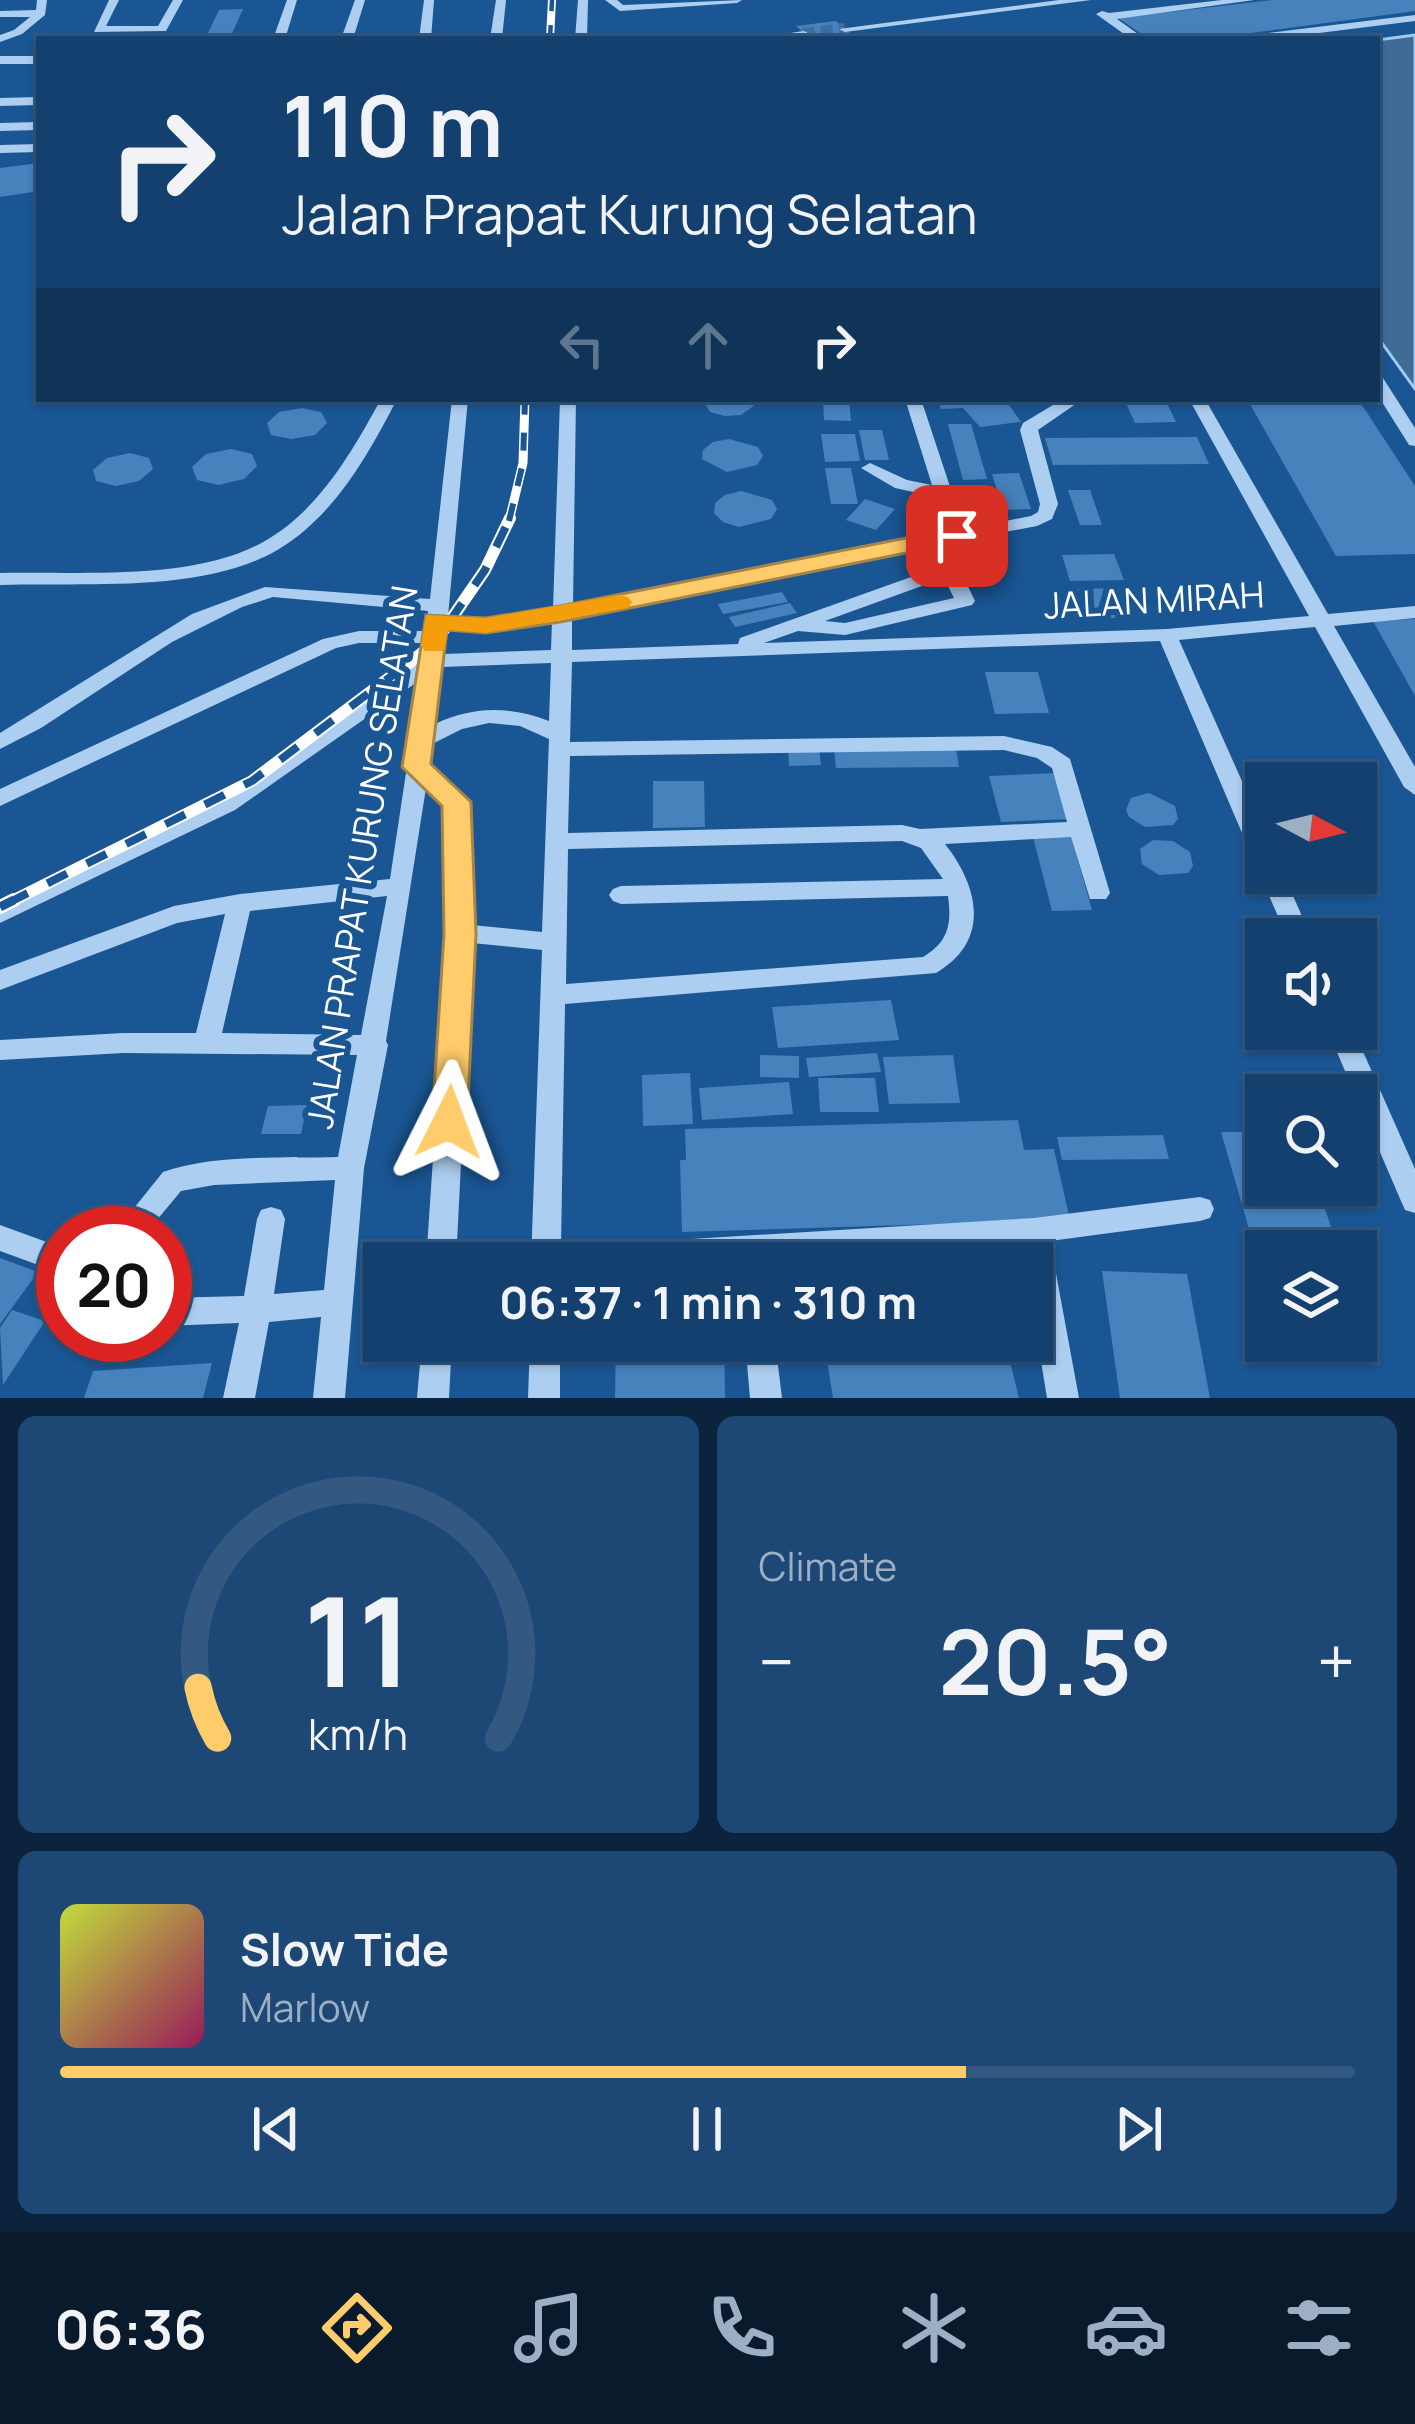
<!DOCTYPE html>
<html lang="en">
<head>
<meta charset="utf-8">
<style>
  :root { --surface:#14406f; --page:#1d4774; --text:#f1f3f6; --muted:#9dafc3; --line:#335982; --accent:#ffcc6b }
  body { margin:0; font-family:Manrope,sans-serif; background:var(--page); color:var(--text); height:100vh; display:flex; flex-direction:column; font-size:45px; white-space:nowrap }
  * { box-sizing:border-box; margin:0 }
  p { font-size:39px; color:var(--muted) }
  .icon { flex:none; width:66px; height:66px; fill:none; stroke:currentColor; stroke-width:2; stroke-linecap:round; stroke-linejoin:round }
  .map { position:relative; height:1398px; overflow:hidden }
  .sheet { display:flex; flex-direction:column; gap:18px; padding:18px; background:#0b233d; flex:1 }
  .sheet>* { flex:none }
  .banner { position:absolute; left:36px; top:36px; width:1344px; height:366px; border-radius:0px; box-shadow:0 3px 9px #0004,0 0 0 3px var(--line); background:#14406f; color:var(--text); overflow:hidden }
  .needle { width:78px; rotate:97deg }
  .fabs { position:absolute; left:1245px; top:762px; display:grid; gap:24px }
  .fabs a { display:grid; place-items:center; width:132px; height:132px; border-radius:0px; background:var(--surface); box-shadow:0 3px 9px #0004,0 0 0 3px var(--line); font-size:60px }
  .speed { position:absolute; left:36px; top:1206px; display:flex; gap:24px; font-size:60px; font-weight:700; text-align:center }
  .speed>* { display:grid; place-content:center; width:156px; height:156px; border-radius:50%; background:var(--surface); box-shadow:0 3px 9px #0004,0 0 0 3px var(--line); line-height:1 }
  .speed .limit { border:18px solid #d22; background:#fff; color:#111 }
  .pin { position:absolute; display:grid; place-items:center; width:102px; height:102px; color:#fff; margin:-51px; border-radius:24px; box-shadow:0 6px 18px #0006 }
  .me { position:absolute; width:132px; margin:-66px; rotate:3deg; stroke-linejoin:round; filter:drop-shadow(0 0 9px #0008) }
  .turn { display:flex; align-items:center; gap:42px; height:252px; padding:0 48px; font-size:54px }
  .turn .icon { width:156px; height:156px; stroke-width:2.5 }
  .turn b { display:block; font-size:84px; line-height:102px }
  .lanes { display:flex; align-items:center; height:114px; padding:0 48px; background:#0003; justify-content:center; gap:60px; direction:ltr }
  .lanes .off { opacity:.35 }
  .big { font-size:90px; font-weight:700; line-height:1.1 }
  .sheet .tile { flex:1; display:flex; flex-direction:column; justify-content:center; gap:18px; min-width:0; padding:0 42px; border-radius:18px; background:var(--page) }
  .sheet .dial { align-items:center; gap:0 }
  .dial svg { height:312px; overflow:visible; fill:none; stroke:var(--line); stroke-width:7; stroke-linecap:round; text-anchor:middle }
  .dial text { fill:var(--text); stroke:none }
  .song { display:flex; align-items:center; gap:36px }
  .cover { width:144px; height:144px; border-radius:18px; background:linear-gradient(135deg,hsl(70 70% 55%),hsl(330 70% 35%)) }
  .played { height:12px; border-radius:6px; background:linear-gradient(90deg,var(--accent) 70%,var(--line) 70%) }
  .keys { display:flex; justify-content:space-around; direction:ltr }
  .heat { display:flex; justify-content:space-between; align-items:center; font-size:66px; direction:ltr }
  .sheet .tiles { flex:1; display:grid; gap:18px; grid-template-columns:1fr 1fr }
  .tile:last-child { grid-column:span 2 }
  .trip { position:absolute; left:363px; top:1242px; width:690px; height:120px; border-radius:0px; background:var(--surface); box-shadow:0 3px 9px #0004,0 0 0 3px var(--line); font-weight:700; line-height:120px; text-align:center }
  .tab-bar { display:flex; height:192px; justify-content:space-around; align-items:center; background:#081a2c; color:var(--muted) }
  .tab-bar .icon { width:84px; height:84px }
  .tab-bar .active { color:var(--accent) }
  .tab-bar b { font-size:54px; color:var(--text) }
  .map>svg:first-child { display:block }
  .water { fill:#416b97; stroke:#9fcaf2; stroke-width:3 }
  .building { fill:#4782bd }
  .lines { fill:none; stroke-linecap:round; stroke-linejoin:round }
  .minor-tunnel { stroke:#3c6fa4; stroke-width:12; stroke-dasharray:12 6; stroke-linecap:butt }
  .minor { fill:#accef0; fill-rule:evenodd }
  .rail-far3-casing { stroke:#fff; stroke-width:8 }
  .rail-far2-casing { stroke:#fff; stroke-width:9 }
  .rail-far1-casing { stroke:#fff; stroke-width:12 }
  .rail-casing { stroke:#fff; stroke-width:14 }
  .rail-far3 { stroke:#1a5694; stroke-width:4.5; stroke-dasharray:14; stroke-linecap:butt }
  .rail-far2 { stroke:#1a5694; stroke-width:6; stroke-dasharray:18; stroke-linecap:butt }
  .rail-far1 { stroke:#1a5694; stroke-width:8; stroke-dasharray:22; stroke-linecap:butt }
  .rail { stroke:#1a5694; stroke-width:9; stroke-dasharray:28; stroke-linecap:butt }
  .route { fill:#ffcc6b; stroke:#a68546; stroke-width:3 }
  .slow { fill:#f59e0b }
  .labels { text-anchor:middle; stroke-width:12; stroke-linejoin:round; paint-order:stroke }
  .street-label { font-size:36px; fill:#fff; stroke:#1a5694 }
</style>
</head>
<body>
<div class="map">
<svg width="1415" height="1398" viewBox="0 0 1415 1398">
  <rect width="100%" height="100%" fill="#1a5694"/>
  <!-- water -->
  <path class="water" d="M1415,35V389L1377,336V40Z"/>
  <!-- building -->
  <g class="building">
    <path d="M1272,0H1415V11L1206,39H1149L1118,18Z"/>
    <path d="M243,9L230,38L205,39L219,10Z"/>
    <path d="M836,21L857,39H810L796,26Z"/>
    <path d="M39,163V191L0,197V168Z"/>
    <path d="M702,399H758L759,402L741,415L725,416L710,412Z"/>
    <path d="M823,399H849L851,421L824,420Z"/>
    <path d="M938,399H1005L1021,422L980,427L963,408L941,409Z"/>
    <path d="M1124,399H1165L1176,422L1135,423Z"/>
    <path d="M1247,399H1358L1415,486V554L1336,556Z"/>
    <path d="M302,408L321,412L327,423L315,435L291,439L271,435L267,423L279,412Z"/>
    <path d="M948,424H971L987,479L963,480Z"/>
    <path d="M859,430H882L889,460H865Z"/>
    <path d="M821,434H855L860,461L825,462Z"/>
    <path d="M1197,437L1209,464L1053,465L1045,438Z"/>
    <path d="M729,439L758,447L763,456L757,465L727,472L702,459L703,450L713,442Z"/>
    <path d="M231,449L252,454L257,466L244,479L218,485L197,480L192,467L206,454Z"/>
    <path d="M130,453L149,458L153,469L139,481L116,486L96,481L93,470L107,458Z"/>
    <path d="M825,468H851L858,504H831Z"/>
    <path d="M1019,473L1031,509L1003,510L992,474Z"/>
    <path d="M1068,490H1090L1102,525H1080Z"/>
    <path d="M741,491L772,500L777,509L771,519L739,527L723,522L714,513L715,503L725,495Z"/>
    <path d="M865,499L895,509L876,530L846,520Z"/>
    <path d="M944,504L948,525H916L911,505Z"/>
    <path d="M1114,554L1124,580L1070,581L1062,555Z"/>
    <path d="M1124,588L1135,618H1085L1075,589Z"/>
    <path d="M782,592L788,602L723,614L718,604Z"/>
    <path d="M790,603L797,613L735,627L729,617Z"/>
    <path d="M1415,619V696L1373,621Z"/>
    <path d="M985,672H1038L1049,713L995,714Z"/>
    <path d="M788,746H819L821,765L789,766Z"/>
    <path d="M956,748L959,767L836,768L834,749Z"/>
    <path d="M1055,773L1070,819L1001,822L989,776Z"/>
    <path d="M653,781H704L705,827L653,828Z"/>
    <path d="M1149,793L1175,806L1178,819L1173,825L1145,827L1129,817L1126,810L1131,798Z"/>
    <path d="M1071,836L1092,910L1052,911L1033,837Z"/>
    <path d="M1153,840L1173,841L1190,852L1193,866L1188,873L1159,875L1142,864L1140,849Z"/>
    <path d="M891,1000L899,1040L778,1048L772,1007Z"/>
    <path d="M877,1053L881,1072L809,1077L806,1058Z"/>
    <path d="M760,1055L799,1056V1078L760,1077Z"/>
    <path d="M953,1055L960,1103L889,1104L883,1057Z"/>
    <path d="M690,1073L693,1124L643,1126L642,1075Z"/>
    <path d="M818,1078H875L879,1112H820Z"/>
    <path d="M789,1082L793,1114L702,1120L699,1088Z"/>
    <path d="M307,1105L301,1134H261L268,1106Z"/>
    <path d="M1018,1120L1024,1150L1054,1149L1070,1220L682,1232L680,1160H686L685,1129Z"/>
    <path d="M1221,1132H1266V1185H1317L1339,1251H1266L1265,1284Z"/>
    <path d="M1163,1135L1169,1159L1062,1160L1057,1137Z"/>
    <path d="M0,1258L38,1272L0,1324Z"/>
    <path d="M1102,1271L1187,1274L1210,1398H1120Z"/>
    <path d="M12,1310L45,1321L3,1385L0,1328Z"/>
    <path d="M616,1341H724L725,1398H615Z"/>
    <path d="M824,1341H1005L1019,1398H833Z"/>
    <path d="M212,1363L203,1398H84L93,1371Z"/>
  </g>
  <g class="lines">
    <!-- minor-tunnel -->
    <path class="minor-tunnel" d="M803,34L845,29"/>
    <!-- minor -->
    <g class="minor">
      <path d="M37,0H47L45,15L22,34L0,42V35L14,30L30,17H0V11L36,10Z"/>
      <path d="M109,0H119L106,26H158L173,0H183L166,31L94,32Z"/>
      <path d="M287,0H297L285,39H273Z"/>
      <path d="M355,0H365L353,39H341Z"/>
      <path d="M424,0H434L431,39H419Z"/>
      <path d="M496,0H506L502,39H490Z"/>
      <path d="M578,0H588L587,39H575Z"/>
      <path d="M605,0H617L623,5L742,0L737,3L620,11Z"/>
      <path d="M1059,0H1091L845,32L839,29Z"/>
      <path d="M1222,0H1254L1117,19L1145,39H1131L1096,14L1102,11L1109,13Z"/>
      <path d="M1415,15V21L1271,39H1237L1243,36Z"/>
      <path d="M803,31L807,32V36L753,39Z"/>
      <rect x="0" y="56" width="39" height="8"/>
      <path d="M39,97V105L0,106V98Z"/>
      <path d="M39,122V130L0,131V123Z"/>
      <path d="M39,144V152L0,153V145Z"/>
      <path d="M1377,376L1383,378L1415,428V446L1409,445L1377,394Z"/>
      <path d="M381,399H397C369,454 334,516 279,549C204,594 85,582 0,585V573C80,571 194,582 265,541C319,510 352,452 381,399Z"/>
      <path d="M452,399H468L448,616L486,620L553,609L560,399H576L573,606L947,532L936,497L895,488L861,468L870,463L907,480L932,485L905,399H921L964,529L1031,516L1038,512L1040,504L1020,430L1023,423L1063,399H1083L1038,430L1058,504L1052,519L1037,526L947,543L975,601L972,605L845,635L798,631L764,643L1167,629L1309,616L1189,399H1205L1328,614L1415,606V618L1334,626L1415,767V795L1404,787L1315,627L1179,640L1266,835V873H1283L1312,939H1288L1259,873L1262,868L1254,861L1160,641L572,662L570,742L1004,736L1052,747L1070,759L1110,893L1106,899H1090L1071,837L945,844C979,887 991,941 936,973L565,1004L561,1247L1034,1218L1200,1197L1210,1200L1214,1209L1210,1218L1200,1221L1050,1241L1079,1398H1047L1032,1305V1263H1025L1022,1244L722,1263H531L542,950L472,943L456,1263H426L448,933L446,805L426,788L386,1041L388,1045L364,1168L345,1398H313L321,1317L269,1322L255,1398H223L239,1323L165,1326V1298L244,1296L257,1219L261,1210L271,1207L281,1210L285,1219L274,1294L324,1290L335,1180L214,1185L181,1191L146,1233H114L163,1172C217,1153 282,1159 338,1157L357,1055L123,1053L0,1060V1040L123,1033H196L225,914L177,923L0,990V970L174,906L240,894L390,879L420,680L235,810L0,923V904L219,800L423,658L425,643H359L336,648L0,806V789L323,639L359,631H426L428,611L273,597L242,607L172,642L41,728L0,749V733L192,614L265,587L430,599ZM930,547L939,567L740,638L738,644L572,650V618ZM944,578L954,598L845,623L825,621ZM552,621L551,650L444,654L446,628L486,632ZM551,663L549,721C509,706 474,706 435,724L442,667ZM489,723L520,726L549,739L542,932L472,925L468,802L429,767L432,744L462,729ZM1004,750L1037,758L1052,768L1067,822L920,829L902,825L568,833L570,756ZM902,841L921,848L943,879L621,886L613,889L609,895L613,901L621,904L948,896C952,925 948,942 923,957L566,984L568,849ZM387,896L361,1035L222,1033L250,911Z"/>
      <path d="M1327,1029H1353L1415,1169V1213L1405,1210L1401,1201Z"/>
      <path d="M0,1225L63,1248V1274L0,1251Z"/>
      <path d="M422,1341H452L449,1398H417Z"/>
      <path d="M530,1341H560V1398H528Z"/>
      <path d="M745,1341H775L782,1398H750Z"/>
    </g>
    <defs>
      <path id="rail-far3" d="M550,39L552,0"/>
      <path id="rail-far2" d="M509,521L523,463L525,399"/>
      <path id="rail-far1" d="M8,903L252,781L434,644L485,570L510,518"/>
      <path id="rail" d="M0,907L14,900"/>
    </defs>
    <!-- rail-far3 casing -->
    <use href="#rail-far3" class="rail-far3-casing"/>
    <!-- rail-far2 casing -->
    <use href="#rail-far2" class="rail-far2-casing"/>
    <!-- rail-far1 casing -->
    <use href="#rail-far1" class="rail-far1-casing"/>
    <!-- rail casing -->
    <use href="#rail" class="rail-casing"/>
    <!-- rail-far3 -->
    <use href="#rail-far3" class="rail-far3"/>
    <!-- rail-far2 -->
    <use href="#rail-far2" class="rail-far2"/>
    <!-- rail-far1 -->
    <use href="#rail-far1" class="rail-far1"/>
    <!-- rail -->
    <use href="#rail" class="rail"/>
  </g>
  <!-- route -->
  <path class="route" d="M957,528L969,536L966,541L560,622L486,633L447,630L431,764L471,802L476,934L467,1122L462,1132L449,1136L437,1132L432,1122L444,934L442,806L402,767L426,615L486,618L560,606Z"/>
  <!-- slow -->
  <path class="slow" d="M619,595L628,597L632,602L628,608L486,633L448,630L444,651H425L421,645L426,615L486,618Z"/>
  <g class="labels">
    <!-- street labels -->
    <g class="street-label">
      <text transform="translate(1154 600) rotate(-3)" y="13">JALAN MIRAH</text>
      <text transform="translate(362 857) rotate(-81)" y="13">JALAN PRAPAT KURUNG SELATAN</text>
    </g>
  </g>
</svg>
<div class="fabs">
<a><svg class="needle" viewBox="-14 -14 28 28"><path d="M0-13l5 13h-10z" fill="#e53935"/><path d="M0 13l5-13h-10z" fill="#9dafc3"/></svg></a>
<a><svg class="icon" aria-label="sound" viewBox="0 0 24 24"><path d="M4 9h4l5-4v14l-5-4H4zM17 9q2 3 0 6"/></svg></a>
<a><svg class="icon" aria-label="search" viewBox="0 0 24 24"><circle cx="10" cy="10" r="6"/><path d="M15 15l6 6"/></svg></a>
<a><svg class="icon" aria-label="layers" viewBox="0 0 24 24"><path d="M12 4l9 5-9 5-9-5zM3 14l9 5 9-5"/></svg></a>
</div>
<div class="speed"><div class="limit">20</div></div>
<div class="pin" style="left:957px;top:536px;background:#d93025"><svg class="icon" aria-label="arrive" viewBox="0 0 24 24"><path d="M6 21V4h12l-3 4 3 4H6"/></svg></div>
<svg class="me" style="left:449px;top:1122px" viewBox="-20 -20 40 40"><path d="M0-17L14 15 0 8-14 15z" fill="#ffcc6b" stroke="#fff" stroke-width="4"/></svg>
<div class="trip">06:37 · 1 min · 310 m</div>
<div class="banner">
<div class="turn"><svg class="icon" aria-label="right" viewBox="0 0 24 24"><path d="M7 20v-9h11M14 6l5 5-5 5"/></svg><div><b>110 m</b>Jalan Prapat Kurung Selatan</div></div>
<div class="lanes"><svg class="icon off" aria-label="left" viewBox="0 0 24 24"><path d="M17 20v-9H6M10 6l-5 5 5 5"/></svg><svg class="icon off" aria-label="ahead" viewBox="0 0 24 24"><path d="M12 20V5M6 11l6-6 6 6"/></svg><svg class="icon" aria-label="right" viewBox="0 0 24 24"><path d="M7 20v-9h11M14 6l5 5-5 5"/></svg></div>
</div>
</div>
<section class="sheet">
<div class="tiles">
<div class="tile dial"><svg viewBox="0 0 100 80">
<path d="M14 69A42 42 0 1 1 86 69"/>
<path d="M14 69A42 42 0 0 1 9 56" stroke="#ffcc6b"/>
<text x="50" y="56" font-size="32" font-weight="700">11</text>
<text x="50" y="72" font-size="11">km/h</text>
</svg></div>
<div class="tile"><p>Climate</p>
<div class="heat"><a>−</a><b class="big">20.5°</b><a>+</a></div>
</div>
<div class="tile">
<div class="song"><i class="cover"></i><div><b>Slow Tide</b><p>Marlow</p></div></div>
<div class="played"></div>
<div class="keys"><svg class="icon" aria-label="previous" viewBox="0 0 24 24"><path d="M18 5L8 12l10 7zM5 5v14"/></svg><svg class="icon" aria-label="pause" viewBox="0 0 24 24"><path d="M8 5v14M16 5v14"/></svg><svg class="icon" aria-label="next" viewBox="0 0 24 24"><path d="M6 5l10 7-10 7zM19 5v14"/></svg></div>
</div>
</div>
</section>
<nav class="tab-bar">
<b>06:36</b>
<svg class="icon active" aria-label="directions" viewBox="0 0 24 24"><path d="M12 3l9 9-9 9-9-9zM9 14v-3h6M13 9l2 2-2 2"/></svg>
<svg class="icon" aria-label="music" viewBox="0 0 24 24"><path d="M9 18V5l10-2v13"/><circle cx="6" cy="18" r="3"/><circle cx="16" cy="16" r="3"/></svg>
<svg class="icon" aria-label="phone" viewBox="0 0 24 24"><path d="M5 4h4l2 5-3 2q2 4 5 5l2-3 5 2v4C11 20 4 13 5 4z"/></svg>
<svg class="icon" aria-label="climate" viewBox="0 0 24 24"><path d="M12 3v18M4 7l16 10M4 17L20 7"/></svg>
<svg class="icon" aria-label="car" viewBox="0 0 24 24"><path d="M5 17H2v-5l4-1 3-4h7l3 4 3 1v5h-3M9 17h6M6 11h13"/><circle cx="7" cy="17" r="2"/><circle cx="17" cy="17" r="2"/></svg>
<svg class="icon" aria-label="filters" viewBox="0 0 24 24"><path d="M4 7h16M4 17h16"/><circle cx="9" cy="7" r="2"/><circle cx="15" cy="17" r="2"/></svg>
</nav>
</body>
</html>
